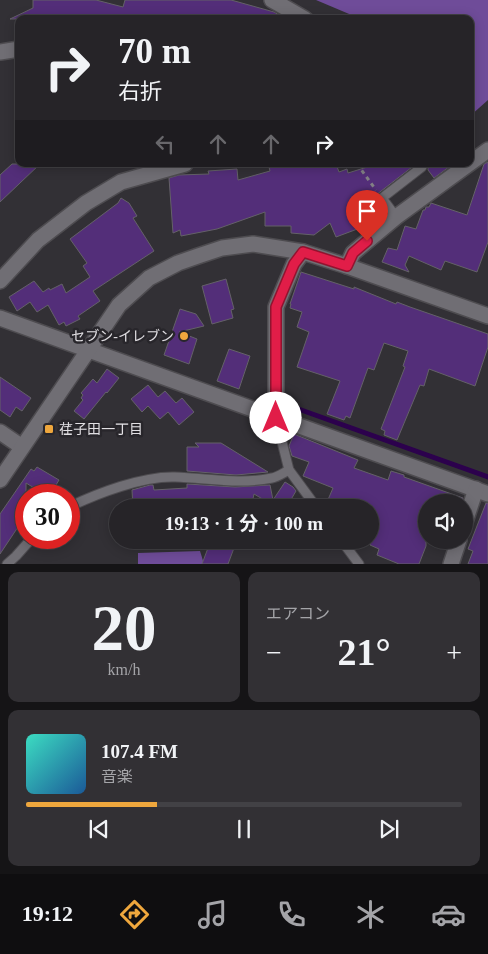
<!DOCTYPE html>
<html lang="ja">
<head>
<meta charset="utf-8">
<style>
  :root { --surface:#262428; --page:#323034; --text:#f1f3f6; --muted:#a4a4a8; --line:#424145; --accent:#efa73d }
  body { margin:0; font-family:"Times New Roman","Noto Sans JP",serif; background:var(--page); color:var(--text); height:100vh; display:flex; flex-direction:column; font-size:19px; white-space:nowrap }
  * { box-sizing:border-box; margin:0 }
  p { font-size:16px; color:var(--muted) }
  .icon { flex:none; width:28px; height:28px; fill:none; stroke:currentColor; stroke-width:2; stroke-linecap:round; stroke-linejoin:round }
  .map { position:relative; height:564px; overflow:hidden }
  .sheet { display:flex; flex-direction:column; gap:8px; padding:8px; background:#151416; flex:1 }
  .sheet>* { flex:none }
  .banner { position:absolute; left:15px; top:15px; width:459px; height:152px; border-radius:10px; box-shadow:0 2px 12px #0003,0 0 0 1px var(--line); background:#262428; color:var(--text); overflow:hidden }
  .fabs { position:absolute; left:418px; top:494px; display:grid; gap:10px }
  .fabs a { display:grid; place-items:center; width:55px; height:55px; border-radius:50%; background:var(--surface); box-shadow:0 2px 12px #0003,0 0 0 1px var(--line); font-size:25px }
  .speed { position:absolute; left:15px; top:484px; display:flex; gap:10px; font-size:25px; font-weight:700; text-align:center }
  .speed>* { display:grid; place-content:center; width:65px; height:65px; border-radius:50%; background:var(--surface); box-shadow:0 2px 12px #0003,0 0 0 1px var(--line); line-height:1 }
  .speed .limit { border:8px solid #d22; background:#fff; color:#111 }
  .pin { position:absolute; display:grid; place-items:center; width:42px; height:42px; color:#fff; margin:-51px -21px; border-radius:50% 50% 50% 0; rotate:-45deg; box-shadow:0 0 5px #0007 }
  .pin .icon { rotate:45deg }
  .me { position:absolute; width:55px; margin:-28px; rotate:0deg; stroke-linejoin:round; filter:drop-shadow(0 0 4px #0008) }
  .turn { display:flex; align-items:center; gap:18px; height:105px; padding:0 20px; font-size:22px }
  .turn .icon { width:65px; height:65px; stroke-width:2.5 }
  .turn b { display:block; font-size:35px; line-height:42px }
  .lanes { display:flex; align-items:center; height:48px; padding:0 20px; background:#0003; justify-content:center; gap:25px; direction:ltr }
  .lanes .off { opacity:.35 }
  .big { font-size:38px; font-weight:700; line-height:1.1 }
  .sheet .tile { flex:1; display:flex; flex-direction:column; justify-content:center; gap:8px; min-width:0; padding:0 18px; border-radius:10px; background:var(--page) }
  .sheet .dial { align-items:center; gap:0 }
  .dial b { font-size:65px; line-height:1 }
  .song { display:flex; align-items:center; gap:15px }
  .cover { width:60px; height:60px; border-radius:8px; background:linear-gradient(135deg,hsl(170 70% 55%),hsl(210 70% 35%)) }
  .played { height:5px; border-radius:2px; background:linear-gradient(90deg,var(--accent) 30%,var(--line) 30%) }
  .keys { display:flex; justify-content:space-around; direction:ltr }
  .heat { display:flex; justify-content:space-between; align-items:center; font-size:28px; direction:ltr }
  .sheet .tiles { flex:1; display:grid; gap:8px; grid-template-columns:1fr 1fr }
  .tile:last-child { grid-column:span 2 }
  .trip { position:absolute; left:109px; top:499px; width:270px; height:50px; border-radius:25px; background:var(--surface); box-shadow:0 2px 12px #0003,0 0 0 1px var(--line); font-weight:700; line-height:50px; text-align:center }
  .menu { display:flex; height:80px; justify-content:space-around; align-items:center; background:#0f0e10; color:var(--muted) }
  .menu .icon { width:35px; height:35px }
  .menu .active { color:var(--accent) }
  .menu b { font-size:22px; color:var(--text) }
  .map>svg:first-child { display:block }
  .forest { fill:#6f4c99 }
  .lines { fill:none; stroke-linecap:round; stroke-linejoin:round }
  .stream { stroke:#2c014d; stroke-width:5 }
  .building { fill:#532e79; stroke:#646168 }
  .lane-casing { stroke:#4e4c50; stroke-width:11 }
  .street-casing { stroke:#4e4c50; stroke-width:18 }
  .secondary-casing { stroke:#4e4c50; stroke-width:18 }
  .path { stroke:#838185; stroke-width:3; stroke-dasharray:4 4; stroke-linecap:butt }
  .lane { stroke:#706e74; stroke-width:9 }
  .street { stroke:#706e74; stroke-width:15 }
  .secondary { stroke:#706e74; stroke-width:15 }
  .route-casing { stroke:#92132f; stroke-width:12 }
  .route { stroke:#e11d48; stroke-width:9 }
  .poi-dot { fill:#efa73d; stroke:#28262b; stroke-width:2 }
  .labels { text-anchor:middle; stroke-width:5; stroke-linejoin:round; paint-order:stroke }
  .poi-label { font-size:14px; fill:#e1dfe3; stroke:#28262b; text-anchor:end }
</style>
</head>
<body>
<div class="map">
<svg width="488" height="564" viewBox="0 0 488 564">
  <rect width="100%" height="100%" fill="#323035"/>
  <!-- forest -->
  <g class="forest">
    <path d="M316,0H488V100L470,116V19H361Z"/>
    <path d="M200,551L204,564H138V553Z"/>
  </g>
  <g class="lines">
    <!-- stream -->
    <path class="stream" d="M290,406L488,477"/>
  </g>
  <!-- building -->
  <g class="building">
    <path d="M33,0H96L123,7L125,0H231L274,12L284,18L10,19L33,8Z"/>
    <path d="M488,162V242L477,272L445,261L441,270L409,256L405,265L409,272L382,262L388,248L397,250L405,226L416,229L423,210H425L426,207H429L431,203L467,215L484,164Z"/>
    <path d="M12,164H40L0,202V175Z"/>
    <path d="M280,164H336L339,172L347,169L348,173L377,164H416L376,195L375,198L382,213L362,222L364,226L360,228L336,237L330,223L314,235L291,233V226H265V212L217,229L181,236L180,230L173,233L169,178L179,175L209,174L208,171L237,169L238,180L270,171L269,167Z"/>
    <path d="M428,164H453L434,178L428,170Z"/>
    <path d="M121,198L129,203L137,216L133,218L154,251L93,291L100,301L78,316L80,319L66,326L64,322L59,325L48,305L37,312L30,302L17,311L9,297L34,281L43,292L49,288L50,290L62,284L66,293L90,277L83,266L87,263L70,239L118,203Z"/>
    <path d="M301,272L354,289V287L396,304L397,302L410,307L488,334V347L475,386L429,369L424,386L420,385L397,440L384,435L385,431L381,429L405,367L403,366L408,351L384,343L374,370L368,368L350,418L346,416L344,420L327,414L340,381L297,367L309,332L297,327L302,312L290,308L291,304H290Z"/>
    <path d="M226,279L234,309L231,310L233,318L212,324L202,286Z"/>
    <path d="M180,309L196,314L204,326L179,332L197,339L189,364L164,355Z"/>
    <path d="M229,349L250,356L239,389L217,381Z"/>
    <path d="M107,369L119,378L107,393L106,392L84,419L74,411L83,400L81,398L83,395L81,393L93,379L97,383Z"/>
    <path d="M0,377L31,398L22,411L16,407L10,417L0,410Z"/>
    <path d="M148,385L158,397L165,391L176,403L182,398L194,412L179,425L168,412L160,419L148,406L142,412L131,399Z"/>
    <path d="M294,434L358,460L354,468L388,480L391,471L404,475V477L463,498L462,502H426V546L419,564H399L377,555L379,549L370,545V508H331L332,504L327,502L333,488L303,476L309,462L292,456L289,446Z"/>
    <path d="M195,443H221L268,472L236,475L187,471V447H199Z"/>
    <path d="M37,467L59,480L56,485L72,495H46L26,483V515L0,554V514L31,469L34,471Z"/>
    <path d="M285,482L293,487L296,491L286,508H268L271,504L254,494L251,508H133L132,490L150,485H153L154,490L187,488V484L235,487L270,485L273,500Z"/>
    <path d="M486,503H488V564H468L473,551L468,549Z"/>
    <path d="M211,540H237L228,564H202Z"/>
  </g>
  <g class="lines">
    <defs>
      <g id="lane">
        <path d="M396,217L382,198L422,167V164"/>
        <path d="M276,418L289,470L317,508"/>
        <path d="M69,507C98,493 143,476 175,477C208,478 239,485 272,478C278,477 283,473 289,470"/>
        <path d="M341,540L359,564"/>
        <path d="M7,564L16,556L32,538"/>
      </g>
      <g id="street">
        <path d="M272,0L305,19"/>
        <path d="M0,52L19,49"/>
        <path d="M347,266L353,253L396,217L488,150"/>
        <path d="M0,281L38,240L86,203L121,182L185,164"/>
        <path d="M0,318L488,494"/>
        <path d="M276,418V307L294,264L303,252"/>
        <path d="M0,432L22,447"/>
        <path d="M464,525L476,489"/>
        <path d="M451,564L459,540"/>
      </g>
      <path id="secondary" d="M0,480L119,305L149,278L178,263L198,256L222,248L253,244L303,252L347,266L488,316"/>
    </defs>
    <!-- lane casing -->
    <use href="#lane" class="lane-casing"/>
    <!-- street casing -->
    <use href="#street" class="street-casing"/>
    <!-- secondary casing -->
    <use href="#secondary" class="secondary-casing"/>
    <!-- path -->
    <path class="path" d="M357,164L376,190"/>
    <!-- lane -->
    <use href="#lane" class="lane"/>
    <!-- street -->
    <use href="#street" class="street"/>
    <!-- secondary -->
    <use href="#secondary" class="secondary"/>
  </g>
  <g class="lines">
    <defs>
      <path id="route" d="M276,418V307L294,264L303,252L347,266L353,253L367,241"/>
    </defs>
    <!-- route casing -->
    <use href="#route" class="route-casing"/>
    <!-- route -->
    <use href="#route" class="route"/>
  </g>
  <!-- markers -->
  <g class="poi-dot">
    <circle cx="184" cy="336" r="5"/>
    <rect x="44" y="424" width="10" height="10" rx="2.5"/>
  </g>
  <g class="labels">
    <!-- poi labels -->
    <g class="poi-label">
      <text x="174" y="341">セブン-イレブン</text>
      <text x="59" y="434" text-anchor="start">荏子田一丁目</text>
    </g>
  </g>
</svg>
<div class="fabs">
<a><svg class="icon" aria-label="sound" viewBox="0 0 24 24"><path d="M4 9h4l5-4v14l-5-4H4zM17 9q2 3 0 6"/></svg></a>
</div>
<div class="speed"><div class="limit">30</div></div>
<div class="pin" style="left:367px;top:241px;background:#d93025"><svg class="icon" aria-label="arrive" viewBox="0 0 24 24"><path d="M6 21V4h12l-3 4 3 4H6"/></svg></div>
<svg class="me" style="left:276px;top:418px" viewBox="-20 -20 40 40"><circle r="19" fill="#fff"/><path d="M0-13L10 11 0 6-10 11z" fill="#e11d48"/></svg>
<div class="trip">19:13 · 1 分 · 100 m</div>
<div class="banner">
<div class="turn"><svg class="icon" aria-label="right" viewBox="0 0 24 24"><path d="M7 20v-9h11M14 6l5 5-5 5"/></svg><div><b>70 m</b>右折</div></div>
<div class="lanes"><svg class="icon off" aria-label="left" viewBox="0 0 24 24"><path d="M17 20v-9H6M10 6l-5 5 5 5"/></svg><svg class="icon off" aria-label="ahead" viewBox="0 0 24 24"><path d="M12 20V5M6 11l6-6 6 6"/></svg><svg class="icon off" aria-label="ahead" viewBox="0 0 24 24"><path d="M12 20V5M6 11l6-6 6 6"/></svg><svg class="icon" aria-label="right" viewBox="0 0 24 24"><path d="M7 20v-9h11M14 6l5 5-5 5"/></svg></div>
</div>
</div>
<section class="sheet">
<div class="tiles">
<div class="tile dial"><b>20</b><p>km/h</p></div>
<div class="tile"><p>エアコン</p>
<div class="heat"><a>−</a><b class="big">21°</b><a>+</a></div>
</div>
<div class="tile">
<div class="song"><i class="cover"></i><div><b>107.4 FM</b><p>音楽</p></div></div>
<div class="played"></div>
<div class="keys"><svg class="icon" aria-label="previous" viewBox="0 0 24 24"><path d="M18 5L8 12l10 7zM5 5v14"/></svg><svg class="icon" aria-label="pause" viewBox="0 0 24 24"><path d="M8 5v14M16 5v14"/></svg><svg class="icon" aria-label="next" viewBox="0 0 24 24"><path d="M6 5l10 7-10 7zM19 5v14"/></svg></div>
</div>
</div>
</section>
<nav class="menu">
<b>19:12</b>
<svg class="icon active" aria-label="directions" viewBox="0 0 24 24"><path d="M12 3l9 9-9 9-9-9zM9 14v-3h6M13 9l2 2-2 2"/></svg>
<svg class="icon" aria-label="music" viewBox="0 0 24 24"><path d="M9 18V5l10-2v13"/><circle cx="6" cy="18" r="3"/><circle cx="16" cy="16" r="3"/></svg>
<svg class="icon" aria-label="phone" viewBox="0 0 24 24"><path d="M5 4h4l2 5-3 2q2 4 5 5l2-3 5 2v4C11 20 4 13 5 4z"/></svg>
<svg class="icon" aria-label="climate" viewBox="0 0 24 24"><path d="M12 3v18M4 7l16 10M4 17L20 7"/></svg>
<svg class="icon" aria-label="car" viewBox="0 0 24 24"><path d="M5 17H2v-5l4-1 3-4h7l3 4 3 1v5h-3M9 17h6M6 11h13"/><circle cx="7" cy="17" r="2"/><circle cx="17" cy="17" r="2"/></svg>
</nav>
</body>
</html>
